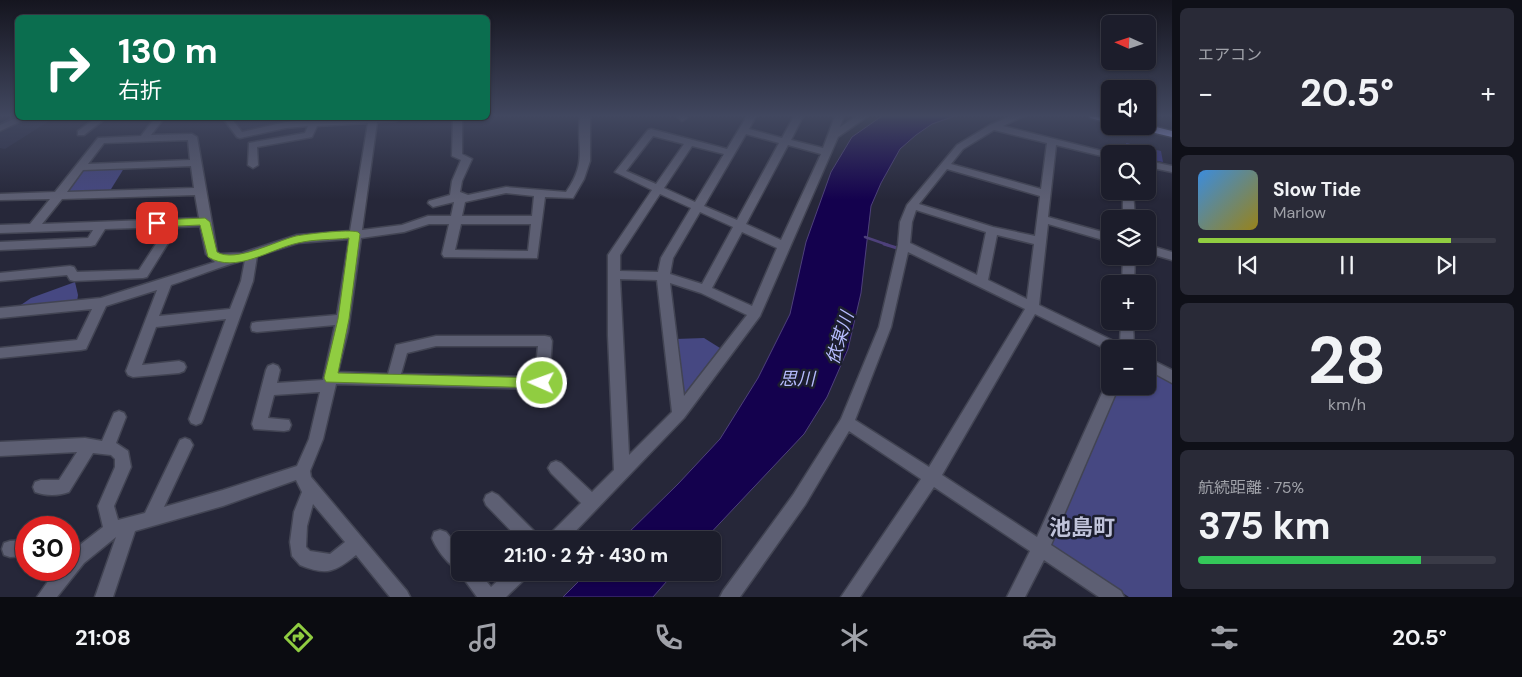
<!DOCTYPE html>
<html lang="ja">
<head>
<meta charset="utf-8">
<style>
  :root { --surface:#1c1d2b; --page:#292a37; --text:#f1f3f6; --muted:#a0a2a9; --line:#3a3b47; --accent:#90cd41 }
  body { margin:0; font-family:"DM Sans","Noto Sans JP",sans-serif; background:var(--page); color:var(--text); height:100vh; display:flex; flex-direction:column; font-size:19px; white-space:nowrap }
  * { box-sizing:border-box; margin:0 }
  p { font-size:16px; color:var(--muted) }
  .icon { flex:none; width:28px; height:28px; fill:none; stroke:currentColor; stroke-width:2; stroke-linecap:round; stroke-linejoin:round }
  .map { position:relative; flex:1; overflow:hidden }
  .details { display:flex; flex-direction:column; gap:8px; padding:8px; background:#0f1018; width:350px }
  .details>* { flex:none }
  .banner { position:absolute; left:15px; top:15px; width:475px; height:105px; border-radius:8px; box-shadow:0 1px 4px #0004,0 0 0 1px var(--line); background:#0b6e4f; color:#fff; overflow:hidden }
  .needle { width:32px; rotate:273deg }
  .fabs { position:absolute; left:1101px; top:15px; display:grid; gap:10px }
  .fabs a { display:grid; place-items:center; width:55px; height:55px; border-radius:8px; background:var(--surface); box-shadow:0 1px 4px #0004,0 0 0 1px var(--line); font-size:25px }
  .speed { position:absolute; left:15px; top:516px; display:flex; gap:10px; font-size:25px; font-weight:700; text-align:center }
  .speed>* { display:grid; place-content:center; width:65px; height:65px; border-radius:50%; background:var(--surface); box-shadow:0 1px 4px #0004,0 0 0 1px var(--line); line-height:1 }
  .speed .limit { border:8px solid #d22; background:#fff; color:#111 }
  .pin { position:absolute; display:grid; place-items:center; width:42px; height:42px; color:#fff; margin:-21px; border-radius:10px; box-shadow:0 2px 8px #0006 }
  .me { position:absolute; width:55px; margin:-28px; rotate:272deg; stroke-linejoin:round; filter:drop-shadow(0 0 4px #0008) }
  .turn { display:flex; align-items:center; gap:18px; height:105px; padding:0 20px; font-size:22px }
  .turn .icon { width:65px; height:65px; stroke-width:2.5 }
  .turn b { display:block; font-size:35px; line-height:42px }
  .big { font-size:38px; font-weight:700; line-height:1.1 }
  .details .card { flex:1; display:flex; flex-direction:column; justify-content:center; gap:8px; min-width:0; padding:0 18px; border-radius:8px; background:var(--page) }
  .details .dial { align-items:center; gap:0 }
  .dial b { font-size:65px; line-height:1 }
  .song { display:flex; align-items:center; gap:15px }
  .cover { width:60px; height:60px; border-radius:8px; background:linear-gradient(135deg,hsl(210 70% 55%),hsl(50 70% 35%)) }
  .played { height:5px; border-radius:2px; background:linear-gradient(90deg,var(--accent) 85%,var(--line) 85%) }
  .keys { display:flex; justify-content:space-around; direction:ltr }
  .heat { display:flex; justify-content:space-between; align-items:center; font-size:28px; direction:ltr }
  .charge { height:8px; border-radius:4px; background:linear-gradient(90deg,#34c759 75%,var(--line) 0) }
  .trip { position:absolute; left:451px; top:531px; width:270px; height:50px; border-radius:8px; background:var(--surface); box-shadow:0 1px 4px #0004,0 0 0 1px var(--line); font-weight:700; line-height:50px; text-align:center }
  .tabs { display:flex; height:80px; justify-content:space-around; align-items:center; background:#0b0c11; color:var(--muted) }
  .tabs .icon { width:35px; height:35px }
  .tabs .on { color:var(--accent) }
  .tabs b { font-size:22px; color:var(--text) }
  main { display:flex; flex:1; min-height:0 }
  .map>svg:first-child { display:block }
  .built { fill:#2e3048 }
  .green { fill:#464882 }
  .water { fill:#14014e; stroke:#4e417b }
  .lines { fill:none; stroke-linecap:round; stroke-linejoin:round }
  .stream-far1 { stroke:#4e417b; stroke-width:2.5 }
  .stream { stroke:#4e417b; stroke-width:3 }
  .building { fill:#393783 }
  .minor-casing { stroke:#424453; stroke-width:3 }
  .highway-casing { stroke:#424453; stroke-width:3 }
  .minor { fill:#5d5f73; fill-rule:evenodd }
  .highway { fill:#a7adf1; fill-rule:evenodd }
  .route { fill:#90cd41; stroke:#5e852a }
  .labels { text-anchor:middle; stroke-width:5; stroke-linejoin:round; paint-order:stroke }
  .water-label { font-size:18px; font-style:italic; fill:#b6bcfe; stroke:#1c1e2f }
  .near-quarter-label { font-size:22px; font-weight:bold; fill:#bfc2d9; stroke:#1c1e2f }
</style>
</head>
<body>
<main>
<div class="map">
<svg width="1172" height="597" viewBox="0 0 1172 597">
  <rect width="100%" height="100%" fill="#262739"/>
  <!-- built -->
  <g class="built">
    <path d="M25,118L49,121L5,149L0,148V130Z"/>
    <path d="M232,118H321V119L242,132Z"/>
  </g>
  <!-- green -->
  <g class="green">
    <path d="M126,165L108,194L57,196L80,167Z"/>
    <path d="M75,282L78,295L77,302L18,307L31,298Z"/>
    <path d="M704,338L720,348L682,397L675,339Z"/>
    <path d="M1148,368L1172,381V597H1129L1049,545L1120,386H1148Z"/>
  </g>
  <!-- water -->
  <g class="water">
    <path d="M882,116H955L932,124L916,135L900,149L881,183L871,206L861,293L848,349L827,397L804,434L704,540H621L678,484L720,439L758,378L790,314L806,242L831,172L852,137Z"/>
    <path d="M588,572H674V573L653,597H563Z"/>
  </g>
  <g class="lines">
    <!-- stream-far1 -->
    <g class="stream-far1">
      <path d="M0,125L17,116"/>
      <path d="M865,237L888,245"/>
    </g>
    <!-- stream -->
    <path class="stream" d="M884,244L897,248"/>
  </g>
  <!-- building -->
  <path class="building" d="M1126,143L1161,151L1163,162L1148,159V154H1127Z"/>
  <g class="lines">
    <defs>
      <g id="minor">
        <path d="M580,116H590V161L584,179L573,198L545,197L537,258L444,257L442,254L449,224H429L404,232L361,238L348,331L338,372L388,374L396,345L436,336H545L550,337L552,341L549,383L547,387L542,389L336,384L323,439L310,471L311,477L407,591L410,597H390L356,555C335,572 327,576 300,565L292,556L290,542L294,512L302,492L296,480L223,506L135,531L113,597H95L116,537L84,563L57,597H37L56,570H69V555L72,551L103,527L98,506L115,467V459L111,455L93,453L69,492C59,496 45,496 35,492L33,487L35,482L41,480H59L77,452L0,456V442L85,438L102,441L114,413L119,411L124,413L126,417L116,443L128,451L131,467L114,506L118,520L145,513L180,440L185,438L190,440L193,445L164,507L223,490L297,466L309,439L320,392L274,395L268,418L289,420L291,425L289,430L284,431L254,429L252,424L266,370L268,366L273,364L278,366L280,370L277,383L323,380L335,325L257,332L252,331L251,327L252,323L257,322L337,315L349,239L298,243L257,256L253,281L203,419L201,423L196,425L191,423L189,419L226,319L156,327L142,365L179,361L184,363L186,367L184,371L179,373L133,377L128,375L126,371L157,290L106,306L86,349L81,350L0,358V348L77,340L92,309L0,318V308L101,298L215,262L206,254L200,226L178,227L147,277L143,278L74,281L70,280L67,275L0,281V273L70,266L74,267L77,272L139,270L167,227L105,229L95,245L91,246L0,250V242L88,238L93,230L0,233V225L30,224L50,199L0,200V194L55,192L98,138L141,136L155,118H164L151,135L192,134L197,137L217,252L220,254L242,253L297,235L350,231L368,123L317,126L312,137L257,147L258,165L253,168L248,165L249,143L305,133L308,126L286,128L240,138L237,137L223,118H231L242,132L286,122L314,119L400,118L396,121L377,122L362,230L402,225L428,216H451L454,202L433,207L428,203L429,201L450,195L452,181L461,160L452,156L453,118H462V154L472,159L462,181L460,192L468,195L506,187L566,192C588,160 576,149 580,116ZM188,140L190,160L88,164L104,143ZM191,166L194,188L67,192L83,170ZM506,193L534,196L532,216H462L465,202ZM195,195L199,218L42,224L62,199ZM461,224H531L528,251L455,250ZM245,260L241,281L230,309L159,316L171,285C195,277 221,266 245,260ZM436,346H538L535,377L401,374L407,353ZM313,504L345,542L330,554L310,551L306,547L307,526Z"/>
        <path d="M677,116H686L687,118L682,121Z"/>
        <path d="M747,116H756L749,129L782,138L794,116H803L791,140L823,148L835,116H844L840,127L857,116H868L838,137L760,316L684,418L567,540H548L550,534L581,503L551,473L548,468L551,463L556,461L561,463L592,492L614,470L608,336V255L652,190L615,172L648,130L651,129L727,149ZM746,134L779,143L737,220L704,206ZM653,136L684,144L656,184L626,171ZM788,145L821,154L781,240L746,224ZM692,146L724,154L695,202L664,188ZM660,194L691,208L661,258L658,272L620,271V255ZM700,212L733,227L702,284L670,274L673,258ZM742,232L777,248L752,306L712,288ZM620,279L657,280L672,412L629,455ZM670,283L701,293L747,315L684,396Z"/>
        <path d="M1011,116H1024L1003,126L1114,154H1110V158L1056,145L1048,217L1110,234V242L1048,224L1039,305L1120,344L1121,321H1133L1134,349H1110V351L1035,314L942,475L1037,537L1107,382L1110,381V386H1119L1051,545L1121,591L1124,597H1099L1044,560L1025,597H1007L1030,551L934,487L860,597H841L921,479L849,431L805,505L740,597H720L723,591L793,495L841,419L879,327L898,245L900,222L907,205L957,145L990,125ZM994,130L1047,143L1041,189L951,164L963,149ZM947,169L1040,196L1035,236L993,227L919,204ZM916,210L986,232L977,275L910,243L912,222ZM997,235L1034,244L1027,299L988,280ZM908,252L1025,309L929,467L855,420L891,327Z"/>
        <path d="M18,117L28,118L0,131V125Z"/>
        <path d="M96,118H106L84,135H78V131Z"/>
        <path d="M1148,161L1172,166V172L1148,167Z"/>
        <path d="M1123,191H1133L1135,219H1123Z"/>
        <path d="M1148,245L1172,252V260L1148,253Z"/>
        <path d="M1123,256H1135L1134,284H1122Z"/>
        <path d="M1148,358L1172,370V383L1148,370Z"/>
        <path d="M492,492L498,495L537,534L539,540H520L486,505L484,500L486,495Z"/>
        <path d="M440,530L446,532L460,549V571C449,566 436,549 432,538L434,532Z"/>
        <path d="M26,540V556L10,557L4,555L2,549L4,543L10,541Z"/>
        <path d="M460,571V572H479L491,587L507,572H528L526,578L506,597H477L459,572Z"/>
      </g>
      <g id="highway">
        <path d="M1089,116L1110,117V123L1090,118Z"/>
        <path d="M1148,125L1172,131V137L1134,128L1132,126Z"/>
      </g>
    </defs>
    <!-- minor casing -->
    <use href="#minor" class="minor-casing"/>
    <!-- highway casing -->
    <use href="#highway" class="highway-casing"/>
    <!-- minor -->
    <use href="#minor" class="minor"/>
    <!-- highway -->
    <use href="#highway" class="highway"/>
  </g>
  <!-- sky -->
  <linearGradient id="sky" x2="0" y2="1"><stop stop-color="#15151f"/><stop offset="0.58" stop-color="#41475f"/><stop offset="1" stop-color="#41475f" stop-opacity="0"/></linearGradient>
  <rect width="1172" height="200" fill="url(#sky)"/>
  <!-- route -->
  <path class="route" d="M205,218L210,222L217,252C235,263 276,241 296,236C307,234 348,229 358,232L360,234L349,319L338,373L542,378L547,379L549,383L547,387L542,388L326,382L324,378L338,319L349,238C332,240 314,239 298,243C270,249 236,274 208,257L200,225L157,227L152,223L157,220Z"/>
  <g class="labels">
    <!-- water labels -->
    <g class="water-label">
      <text transform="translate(840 338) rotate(-73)" y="6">依某川</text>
      <text x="797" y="385">思川</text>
    </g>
    <!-- near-quarter labels -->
    <g class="near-quarter-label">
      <text x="1082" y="535">池島町</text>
    </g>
  </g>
</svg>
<div class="fabs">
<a><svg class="needle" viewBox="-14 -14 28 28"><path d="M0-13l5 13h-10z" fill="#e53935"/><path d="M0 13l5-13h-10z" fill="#a0a2a9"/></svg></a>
<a><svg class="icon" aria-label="sound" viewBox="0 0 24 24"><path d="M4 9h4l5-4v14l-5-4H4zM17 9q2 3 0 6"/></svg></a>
<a><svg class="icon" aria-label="search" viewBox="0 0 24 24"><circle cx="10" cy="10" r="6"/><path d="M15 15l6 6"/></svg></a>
<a><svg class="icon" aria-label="layers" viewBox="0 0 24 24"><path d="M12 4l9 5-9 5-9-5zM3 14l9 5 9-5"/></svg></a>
<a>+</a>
<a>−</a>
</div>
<div class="speed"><div class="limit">30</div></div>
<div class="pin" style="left:157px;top:223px;background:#d93025"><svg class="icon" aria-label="arrive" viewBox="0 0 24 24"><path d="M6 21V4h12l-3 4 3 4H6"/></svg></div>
<svg class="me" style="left:542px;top:383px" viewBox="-20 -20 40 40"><circle r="17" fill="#90cd41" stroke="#fff" stroke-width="3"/><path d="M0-11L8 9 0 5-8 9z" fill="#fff"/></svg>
<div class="trip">21:10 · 2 分 · 430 m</div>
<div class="banner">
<div class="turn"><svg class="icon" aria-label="right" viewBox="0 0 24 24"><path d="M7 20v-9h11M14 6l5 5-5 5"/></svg><div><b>130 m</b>右折</div></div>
</div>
</div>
<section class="details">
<div class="card"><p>エアコン</p>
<div class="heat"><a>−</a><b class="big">20.5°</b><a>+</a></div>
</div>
<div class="card">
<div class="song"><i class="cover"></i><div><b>Slow Tide</b><p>Marlow</p></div></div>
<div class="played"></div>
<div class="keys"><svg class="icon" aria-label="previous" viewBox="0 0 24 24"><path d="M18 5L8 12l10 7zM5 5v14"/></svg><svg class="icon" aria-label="pause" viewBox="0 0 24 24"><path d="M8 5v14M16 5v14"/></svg><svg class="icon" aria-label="next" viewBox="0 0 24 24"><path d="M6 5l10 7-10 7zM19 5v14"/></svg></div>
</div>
<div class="card dial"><b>28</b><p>km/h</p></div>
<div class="card"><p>航続距離 · 75%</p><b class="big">375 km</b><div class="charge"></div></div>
</section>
</main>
<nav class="tabs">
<b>21:08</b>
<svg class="icon on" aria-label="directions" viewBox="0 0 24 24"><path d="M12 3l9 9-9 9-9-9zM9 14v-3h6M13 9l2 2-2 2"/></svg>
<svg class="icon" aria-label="music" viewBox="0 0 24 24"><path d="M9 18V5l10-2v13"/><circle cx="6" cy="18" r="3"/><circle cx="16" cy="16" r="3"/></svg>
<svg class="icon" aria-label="phone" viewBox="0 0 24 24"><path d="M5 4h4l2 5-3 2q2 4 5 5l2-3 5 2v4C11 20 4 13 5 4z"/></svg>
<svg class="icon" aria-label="climate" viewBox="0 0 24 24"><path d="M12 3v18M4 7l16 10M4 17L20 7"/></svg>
<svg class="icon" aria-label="car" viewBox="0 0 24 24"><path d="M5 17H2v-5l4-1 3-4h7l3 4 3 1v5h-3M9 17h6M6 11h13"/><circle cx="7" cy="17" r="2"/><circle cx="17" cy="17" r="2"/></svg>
<svg class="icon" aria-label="filters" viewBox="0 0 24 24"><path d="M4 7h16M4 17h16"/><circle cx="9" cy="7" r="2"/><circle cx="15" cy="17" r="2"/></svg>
<b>20.5°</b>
</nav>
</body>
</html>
